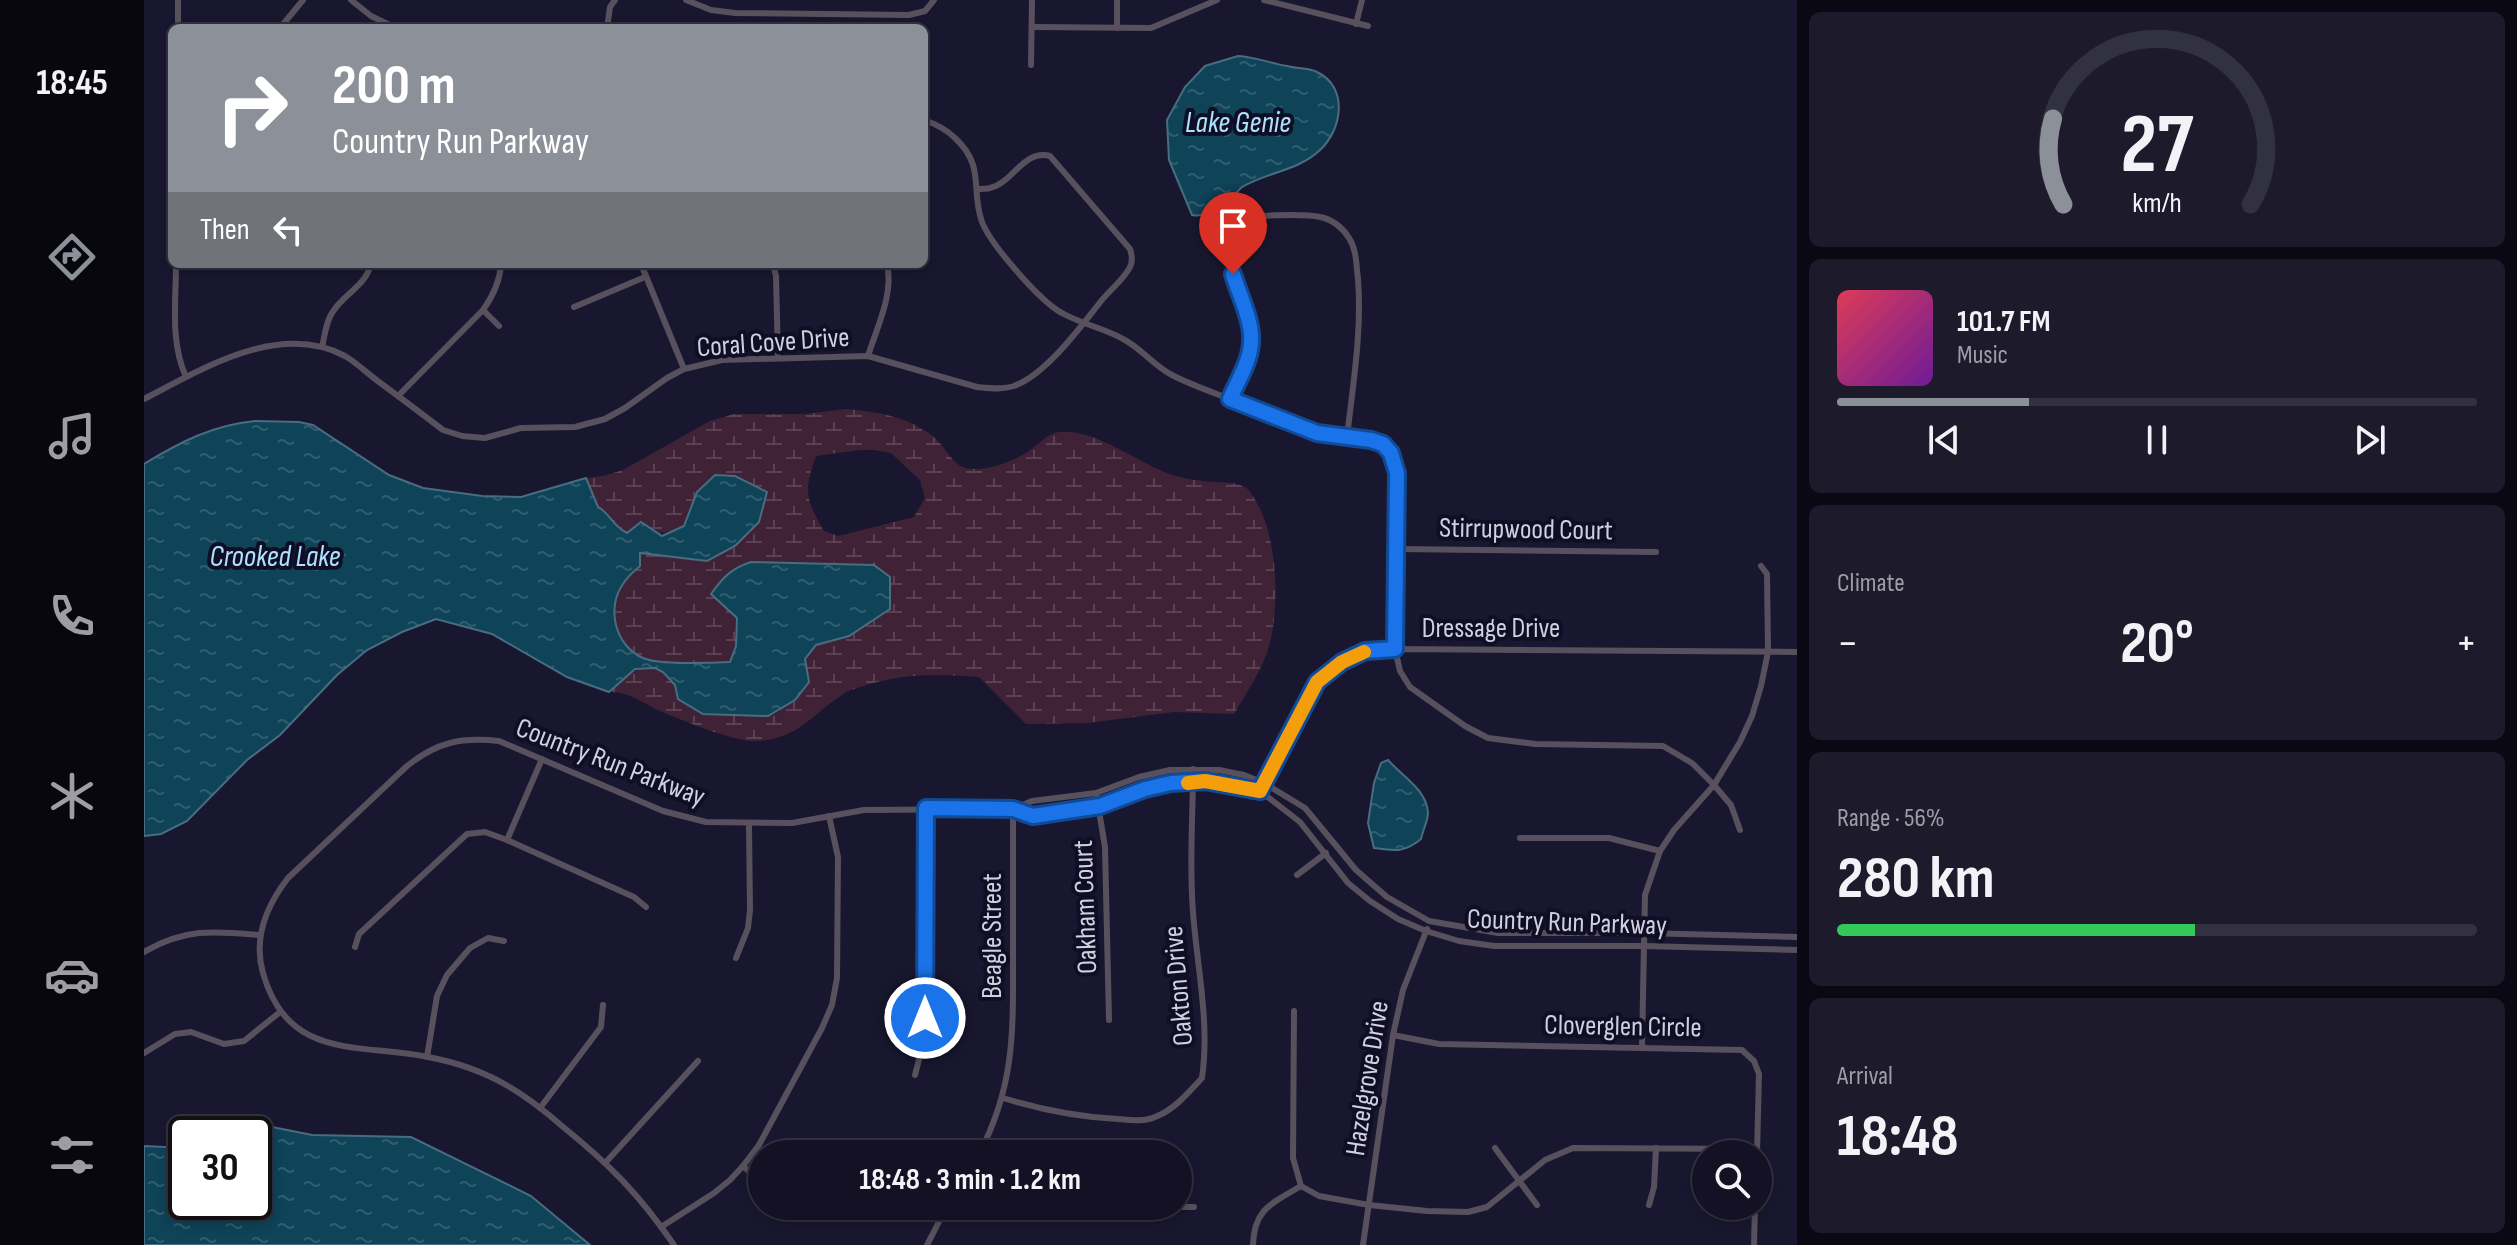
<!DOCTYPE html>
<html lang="en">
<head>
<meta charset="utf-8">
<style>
  :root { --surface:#131123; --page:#1c1a2b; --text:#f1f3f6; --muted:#9d9da6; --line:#323141; --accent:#8c9099 }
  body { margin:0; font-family:"Sofia Sans Condensed",sans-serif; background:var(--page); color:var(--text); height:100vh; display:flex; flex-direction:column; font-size:30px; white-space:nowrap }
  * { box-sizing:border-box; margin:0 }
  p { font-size:26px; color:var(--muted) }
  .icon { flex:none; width:44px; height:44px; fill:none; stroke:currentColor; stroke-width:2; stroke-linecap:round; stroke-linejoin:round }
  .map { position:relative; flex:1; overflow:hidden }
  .drawer { display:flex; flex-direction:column; gap:12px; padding:12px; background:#0a0913; width:720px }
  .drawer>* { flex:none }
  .top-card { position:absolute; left:24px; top:24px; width:760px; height:244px; border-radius:12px; box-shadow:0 4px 12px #0003,0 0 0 2px var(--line); background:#8c9099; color:#fff; overflow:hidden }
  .tools { position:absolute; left:1548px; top:1140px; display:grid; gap:16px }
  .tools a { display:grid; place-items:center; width:80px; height:80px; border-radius:50%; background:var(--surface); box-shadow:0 4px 12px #0003,0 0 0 2px var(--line); font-size:40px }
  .speed { position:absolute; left:24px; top:1116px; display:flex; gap:16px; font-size:40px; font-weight:700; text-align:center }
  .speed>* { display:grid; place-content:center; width:104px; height:104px; border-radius:50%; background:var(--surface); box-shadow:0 4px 12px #0003,0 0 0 2px var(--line); line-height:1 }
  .speed .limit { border:4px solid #111; border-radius:12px; background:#fff; color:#111 }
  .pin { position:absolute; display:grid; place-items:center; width:68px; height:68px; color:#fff; margin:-82px -34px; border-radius:50% 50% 50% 0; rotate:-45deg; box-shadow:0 0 8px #0007 }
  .pin .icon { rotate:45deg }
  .me { position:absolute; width:88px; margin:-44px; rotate:0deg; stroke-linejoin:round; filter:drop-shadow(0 0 6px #0008) }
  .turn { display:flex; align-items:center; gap:28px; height:168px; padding:0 32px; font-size:36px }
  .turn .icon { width:104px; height:104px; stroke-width:2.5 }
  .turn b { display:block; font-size:56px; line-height:68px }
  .then { display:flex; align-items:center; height:76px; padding:0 32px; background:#0003; gap:16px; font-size:30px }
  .big { font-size:60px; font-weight:700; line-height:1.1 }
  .drawer .card { flex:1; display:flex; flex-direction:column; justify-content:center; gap:12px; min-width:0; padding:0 28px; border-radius:12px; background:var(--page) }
  .drawer .dial { align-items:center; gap:0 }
  .dial svg { height:208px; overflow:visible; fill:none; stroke:var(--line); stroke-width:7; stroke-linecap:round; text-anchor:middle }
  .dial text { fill:var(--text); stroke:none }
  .song { display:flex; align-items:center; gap:24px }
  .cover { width:96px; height:96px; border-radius:12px; background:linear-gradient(135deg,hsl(350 70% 55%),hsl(280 70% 35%)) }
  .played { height:8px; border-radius:4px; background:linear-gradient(90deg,var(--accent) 30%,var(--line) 30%) }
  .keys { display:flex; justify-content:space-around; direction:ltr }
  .heat { display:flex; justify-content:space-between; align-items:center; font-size:44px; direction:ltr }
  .charge { height:12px; border-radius:6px; background:linear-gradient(90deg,#34c759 56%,var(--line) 0) }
  .trip { position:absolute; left:604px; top:1140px; width:444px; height:80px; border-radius:40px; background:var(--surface); box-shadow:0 4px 12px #0003,0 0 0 2px var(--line); font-weight:700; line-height:80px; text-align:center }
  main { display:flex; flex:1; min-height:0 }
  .tab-bar { display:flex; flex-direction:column; width:144px; justify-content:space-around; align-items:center; background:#08070e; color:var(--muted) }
  .tab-bar .icon { width:56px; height:56px }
  .tab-bar .selected { color:var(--accent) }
  .tab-bar b { font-size:36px; color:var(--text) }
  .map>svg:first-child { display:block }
  .wetland { fill:url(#wetland-marsh); fill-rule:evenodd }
  .water { fill:url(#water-ripples); stroke:#486d81; stroke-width:2 }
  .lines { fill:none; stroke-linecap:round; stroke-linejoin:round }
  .street { stroke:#58515d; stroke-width:6 }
  .route-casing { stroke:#114b97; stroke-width:20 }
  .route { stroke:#1a73e8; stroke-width:14 }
  .slow { stroke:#f59e0b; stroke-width:14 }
  .labels { text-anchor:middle; stroke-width:8; stroke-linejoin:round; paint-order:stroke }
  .street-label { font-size:28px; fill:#d0d0e1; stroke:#100e25 }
  .water-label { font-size:30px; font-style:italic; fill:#ace2fc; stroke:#100e25 }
</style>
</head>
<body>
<main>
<nav class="tab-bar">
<b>18:45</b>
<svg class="icon selected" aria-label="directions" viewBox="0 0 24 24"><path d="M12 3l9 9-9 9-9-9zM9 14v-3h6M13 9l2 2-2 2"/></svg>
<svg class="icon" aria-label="music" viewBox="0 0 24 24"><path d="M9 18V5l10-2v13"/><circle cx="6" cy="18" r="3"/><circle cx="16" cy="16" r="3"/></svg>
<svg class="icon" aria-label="phone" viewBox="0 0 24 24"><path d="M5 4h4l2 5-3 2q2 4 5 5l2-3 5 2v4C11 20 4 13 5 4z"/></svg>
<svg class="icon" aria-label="climate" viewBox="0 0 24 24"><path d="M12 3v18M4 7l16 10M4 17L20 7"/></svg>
<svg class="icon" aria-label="car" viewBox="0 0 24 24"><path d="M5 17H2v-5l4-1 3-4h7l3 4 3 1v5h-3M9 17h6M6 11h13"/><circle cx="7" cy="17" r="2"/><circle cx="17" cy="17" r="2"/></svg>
<svg class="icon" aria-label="filters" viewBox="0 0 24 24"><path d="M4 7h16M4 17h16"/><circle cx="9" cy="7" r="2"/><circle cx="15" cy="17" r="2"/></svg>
</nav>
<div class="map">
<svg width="1653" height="1245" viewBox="0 0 1653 1245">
  <defs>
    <pattern id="wetland-marsh" width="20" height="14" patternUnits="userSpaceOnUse" patternTransform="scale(2)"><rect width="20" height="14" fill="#402236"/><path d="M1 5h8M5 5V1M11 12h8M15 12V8" fill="none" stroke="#5b4153"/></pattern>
    <pattern id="water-ripples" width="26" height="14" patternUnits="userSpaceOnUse" patternTransform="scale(2)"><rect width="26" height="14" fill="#0e4358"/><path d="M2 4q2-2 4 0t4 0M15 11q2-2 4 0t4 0" fill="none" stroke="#305d70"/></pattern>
  </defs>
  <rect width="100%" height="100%" fill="#19172f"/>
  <!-- wetland -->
  <path class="wetland" d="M701,409C731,411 768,417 792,439C801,447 809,465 822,468C840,473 870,461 885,451C895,444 904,433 916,432C947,428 990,459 1018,471C1033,478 1054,481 1071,482C1082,483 1091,482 1101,487C1108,492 1111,500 1115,507C1134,543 1137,616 1122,655C1114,676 1101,695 1090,714L1030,712L943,723L882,724L835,677C795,674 759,673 720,686C713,688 704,690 698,695C667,715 655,738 614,741C591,743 538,720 516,711C499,703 484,691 465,692C483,676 494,661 519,672L559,714L624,716L635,712L661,659L672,645L705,636L593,618L592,646L586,662C567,662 514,665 499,658C471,646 462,608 479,584C483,577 490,571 496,566V553L564,561L553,492L540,526C522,534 488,542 471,526C464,519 463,511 454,507L442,478L459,476L479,470L566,421L590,414H662ZM715,450H730L747,453L776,480L781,498L770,517L694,536L680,531C662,500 659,491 672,456Z"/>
  <!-- water -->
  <g class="water">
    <path d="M1094,56C1111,57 1126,63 1143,66C1152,69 1163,67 1173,72C1205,87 1198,130 1176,150C1154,171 1123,172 1098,187C1092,192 1088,200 1082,205C1074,212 1057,217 1048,215L1025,160L1023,120L1041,87L1061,66Z"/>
    <path d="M111,421L155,422L169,425L245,475L279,488L338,496L377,497L442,478L454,507C466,513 467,525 483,533L497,522L518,536L540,526L553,492L571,475L591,476L623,492L615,522L591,546L563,561L496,553V566C490,571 483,577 479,584C462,608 471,646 499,658C514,665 568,663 586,662L592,646L593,618L567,594C579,577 588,568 607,562L730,565L746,577V609L705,636L672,645L661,659L665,682L651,700L624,716L559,714L534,699L531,685L519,672L511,668L491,669L465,692L423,677L348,634L292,619L258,632L223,650L193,675L136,735L103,760L43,821L17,834L0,836V464C36,442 69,425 111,421Z"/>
    <path d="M1244,760C1258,776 1283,790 1284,813C1284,820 1279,830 1277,839C1260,853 1251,851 1230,848L1224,823L1230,783L1237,763Z"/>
    <path d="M128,1127L168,1135L267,1137L387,1196L446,1245H0V1146L42,1148V1202H110V1134H75L87,1129Z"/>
  </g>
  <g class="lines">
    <!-- street -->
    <g class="street">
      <path d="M207,0L227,16L252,28"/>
      <path d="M542,0L567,10L591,13L765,15L781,11L790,0"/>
      <path d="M1120,0L1224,26"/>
      <path d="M1212,24L1218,0"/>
      <path d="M888,27L1007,28L1073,0"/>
      <path d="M34,28V0"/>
      <path d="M136,28L159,0"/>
      <path d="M463,28L466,7L471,0"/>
      <path d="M973,28V0"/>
      <path d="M887,65L888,0"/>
      <path d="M780,120C792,124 802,129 811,138C842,167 826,188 838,222C847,245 896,301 918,313C937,324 960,328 979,339C997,348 1010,366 1028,375C1051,387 1077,395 1101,405C1125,415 1150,428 1175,434C1215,442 1239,425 1253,473L1251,649L1256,671L1266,687L1321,726L1344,738L1391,744L1519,746L1548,763L1570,785L1587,805L1596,830"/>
      <path d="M32,264C32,302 26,342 42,377"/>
      <path d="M497,264L540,369"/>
      <path d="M629,264L632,276L634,358"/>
      <path d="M430,307L501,277"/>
      <path d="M339,310L355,326"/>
      <path d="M178,347C181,335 182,320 190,310C202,293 222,285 227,264"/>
      <path d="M724,356C733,327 750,294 743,264"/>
      <path d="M254,396L339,310C349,296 356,282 357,264"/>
      <path d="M0,399C58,369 135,321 201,356C213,363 224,374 235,382C257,398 278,414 299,430L318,436L341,438L377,428L431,427L461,419L481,408L523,378L540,369L578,360L724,356L833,387C845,388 858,390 870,386C901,375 934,330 954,305C963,292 979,281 986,267C989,261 988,255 986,249L906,156C879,149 869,183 846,188C842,189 837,189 833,189"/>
      <path d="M1086,399C1093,382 1105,363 1107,345C1109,322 1088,271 1080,246C1080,235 1081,227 1091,221C1103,214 1162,214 1176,217C1188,219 1199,228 1205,238C1213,250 1212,265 1214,279C1218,332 1209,384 1203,437"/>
      <path d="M1252,549L1512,552"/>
      <path d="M1116,791L1173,682L1198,662L1221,651L1251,649L1653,652"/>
      <path d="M952,793L961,847L965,1020"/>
      <path d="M869,809L888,801L952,793L995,777L1026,770H1075L1100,775L1120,783L1161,808L1212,870L1243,897L1285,921L1354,933H1499L1653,937"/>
      <path d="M1376,838H1465L1516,851"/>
      <path d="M363,840L398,759"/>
      <path d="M1153,875L1182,853"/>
      <path d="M211,947L215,934L323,834L341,832L363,840L490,897L502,907"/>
      <path d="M0,952C41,928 70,931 116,935"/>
      <path d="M592,958L604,928L606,910L605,824"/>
      <path d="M1150,1011L1149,1158L1157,1186"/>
      <path d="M1249,1035L1295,1044L1598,1050L1610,1061L1615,1074L1613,1154"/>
      <path d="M1498,1047L1501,895L1516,851L1530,830L1570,785L1596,742L1608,716L1617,686L1624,652L1623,574L1617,566"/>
      <path d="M0,1053L31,1034L47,1032L80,1044L100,1041L136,1012"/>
      <path d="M283,1057L293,996L303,975L326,948L344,938L360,941"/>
      <path d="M771,1075L778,1048L781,1018L782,808"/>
      <path d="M859,1098C898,1110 934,1117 974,1119C986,1120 1000,1122 1011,1117C1030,1110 1044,1093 1058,1078C1066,1022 1053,967 1049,912C1045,864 1049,816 1049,769"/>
      <path d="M396,1108L457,1027L459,1005"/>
      <path d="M1351,1148L1393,1205"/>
      <path d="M835,1154C872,1084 869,1027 869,951C869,903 869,856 869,809"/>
      <path d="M462,1162L554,1061"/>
      <path d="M599,1166L618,1183"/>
      <path d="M1157,1186L1175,1196L1225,1205L1283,1211L1324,1212L1343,1207L1401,1160L1429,1148L1613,1149"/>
      <path d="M1505,1205L1510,1187L1512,1148"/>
      <path d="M885,1206L1050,1207"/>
      <path d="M517,1227L570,1193L586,1180L599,1166L615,1145L678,1028L688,1005L693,978L694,857L685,816"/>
      <path d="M530,1245C495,1194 465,1164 418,1126C401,1111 383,1097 364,1086C340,1072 311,1062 284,1057C215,1043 144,1061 119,973C109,938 123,905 144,878L263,766C293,742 317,737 355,741L519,811L562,822L648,823L720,810L869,809L889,816L922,812L956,806L1001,789L1027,783L1061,781L1116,791L1156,822L1204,883L1226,901L1254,919L1282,931L1315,941L1350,946H1499L1653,950"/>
      <path d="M783,1245L803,1206"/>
      <path d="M1109,1245C1110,1208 1129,1203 1157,1186"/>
      <path d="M1219,1245L1249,1035L1259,990L1283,929"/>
      <path d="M1610,1245L1611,1206"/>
    </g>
  </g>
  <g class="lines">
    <defs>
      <path id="route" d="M781,1018L782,808L869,809L889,816L956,806L1001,789L1027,783L1061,781L1116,791L1173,682L1198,662L1221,651L1251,649L1253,473L1247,453L1239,444L1227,440L1173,433L1086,399C1093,382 1106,362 1107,343C1109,321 1095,295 1089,274"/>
    </defs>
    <!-- route casing -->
    <use href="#route" class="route-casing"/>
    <!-- route -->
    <use href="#route" class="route"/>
    <!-- slow -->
    <path class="slow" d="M1044,783L1061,781L1116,791L1173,682L1198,662L1220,652"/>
  </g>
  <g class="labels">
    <!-- street labels -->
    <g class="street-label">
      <text transform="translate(629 341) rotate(-4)" y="10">Coral Cove Drive</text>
      <text transform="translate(1382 528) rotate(1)" y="10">Stirrupwood Court</text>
      <text x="1347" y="637">Dressage Drive</text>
      <text transform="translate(467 761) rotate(21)" y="10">Country Run Parkway</text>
      <text transform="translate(940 907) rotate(-92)" y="10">Oakham Court</text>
      <text transform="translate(1423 921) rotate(2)" y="10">Country Run Parkway</text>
      <text transform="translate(847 936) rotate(-90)" y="10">Beagle Street</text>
      <text transform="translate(1033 986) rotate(-95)" y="10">Oakton Drive</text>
      <text transform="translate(1479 1025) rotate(1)" y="10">Cloverglen Circle</text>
      <text transform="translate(1222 1078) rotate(-81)" y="10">Hazelgrove Drive</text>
    </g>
    <!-- water labels -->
    <g class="water-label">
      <text x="1094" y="132">Lake Genie</text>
      <text x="131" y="566">Crooked Lake</text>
    </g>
  </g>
</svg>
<div class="tools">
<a><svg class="icon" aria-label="search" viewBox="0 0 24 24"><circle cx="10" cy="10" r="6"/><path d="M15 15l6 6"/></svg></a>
</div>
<div class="speed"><div class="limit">30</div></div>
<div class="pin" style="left:1089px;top:274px;background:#d93025"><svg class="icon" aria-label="arrive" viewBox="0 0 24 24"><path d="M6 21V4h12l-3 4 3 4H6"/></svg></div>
<svg class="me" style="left:781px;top:1018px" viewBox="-20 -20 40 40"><circle r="17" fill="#1a73e8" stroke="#fff" stroke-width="3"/><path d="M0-11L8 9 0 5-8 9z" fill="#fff"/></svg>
<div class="trip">18:48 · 3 min · 1.2 km</div>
<div class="top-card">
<div class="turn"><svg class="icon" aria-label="right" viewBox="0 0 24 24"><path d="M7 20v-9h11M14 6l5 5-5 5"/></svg><div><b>200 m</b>Country Run Parkway</div></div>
<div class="then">Then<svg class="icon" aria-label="left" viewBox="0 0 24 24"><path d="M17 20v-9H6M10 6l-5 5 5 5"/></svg></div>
</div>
</div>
<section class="drawer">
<div class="card dial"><svg viewBox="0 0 100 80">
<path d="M14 69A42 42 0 1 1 86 69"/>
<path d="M14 69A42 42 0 0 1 10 36" stroke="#8c9099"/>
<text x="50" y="56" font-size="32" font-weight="700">27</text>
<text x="50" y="72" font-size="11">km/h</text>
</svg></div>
<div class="card">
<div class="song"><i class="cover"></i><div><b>101.7 FM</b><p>Music</p></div></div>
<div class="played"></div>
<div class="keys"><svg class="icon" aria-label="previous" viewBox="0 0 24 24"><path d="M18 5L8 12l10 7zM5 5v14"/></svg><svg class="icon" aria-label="pause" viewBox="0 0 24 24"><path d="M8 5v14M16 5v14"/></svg><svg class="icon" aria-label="next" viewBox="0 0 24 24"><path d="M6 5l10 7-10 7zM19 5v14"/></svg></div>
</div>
<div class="card"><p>Climate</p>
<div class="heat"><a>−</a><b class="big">20°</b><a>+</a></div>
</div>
<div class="card"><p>Range · 56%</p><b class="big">280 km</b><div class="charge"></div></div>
<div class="card"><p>Arrival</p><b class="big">18:48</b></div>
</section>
</main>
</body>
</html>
